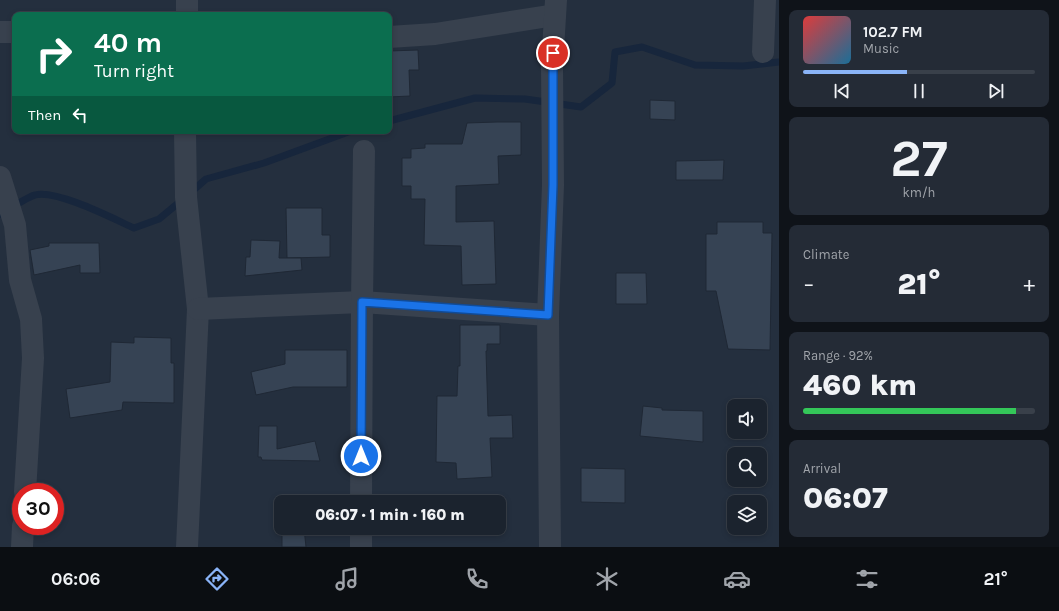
<!DOCTYPE html>
<html lang="en">
<head>
<meta charset="utf-8">
<style>
  :root { --surface:#1b232e; --page:#242b36; --text:#f1f3f6; --muted:#a0a4aa; --line:#39404a; --accent:#8ab4f8 }
  body { margin:0; font-family:Karla,sans-serif; background:var(--page); color:var(--text); height:100vh; display:flex; flex-direction:column; font-size:15px; white-space:nowrap }
  * { box-sizing:border-box; margin:0 }
  p { font-size:13px; color:var(--muted) }
  .icon { flex:none; width:22px; height:22px; fill:none; stroke:currentColor; stroke-width:2; stroke-linecap:round; stroke-linejoin:round }
  .map { position:relative; flex:1; overflow:hidden }
  .side { display:flex; flex-direction:column; gap:10px; padding:10px; background:#0f1319; width:280px }
  .side>* { flex:none }
  .banner { position:absolute; left:12px; top:12px; width:380px; height:122px; border-radius:8px; box-shadow:0 2px 6px #0003,0 0 0 1px var(--line); background:#0b6e4f; color:#fff; overflow:hidden }
  .fabs { position:absolute; left:727px; top:399px; display:grid; gap:8px }
  .fabs a { display:grid; place-items:center; width:40px; height:40px; border-radius:8px; background:var(--surface); box-shadow:0 2px 6px #0003,0 0 0 1px var(--line); font-size:20px }
  .speed { position:absolute; left:12px; top:483px; display:flex; gap:8px; font-size:20px; font-weight:700; text-align:center }
  .speed>* { display:grid; place-content:center; width:52px; height:52px; border-radius:50%; background:var(--surface); box-shadow:0 2px 6px #0003,0 0 0 1px var(--line); line-height:1 }
  .speed .limit { border:6px solid #d22; background:#fff; color:#111 }
  .pin { position:absolute; display:grid; place-items:center; width:34px; height:34px; color:#fff; margin:-17px; border:2px solid #fff; border-radius:50%; box-shadow:0 1px 4px #0007 }
  .me { position:absolute; width:44px; margin:-22px; rotate:0deg; stroke-linejoin:round; filter:drop-shadow(0 0 3px #0008) }
  .turn { display:flex; align-items:center; gap:14px; height:84px; padding:0 16px; font-size:18px }
  .turn .icon { width:52px; height:52px; stroke-width:2.5 }
  .turn b { display:block; font-size:28px; line-height:34px }
  .then { display:flex; align-items:center; height:38px; padding:0 16px; background:#0003; gap:8px; font-size:15px }
  .big { font-size:30px; font-weight:800; line-height:1.1 }
  .side .card { flex:1; display:flex; flex-direction:column; justify-content:center; gap:6px; min-width:0; padding:0 14px; border-radius:8px; background:var(--page) }
  .side .dial { align-items:center; gap:0 }
  .dial b { font-size:52px; line-height:1 }
  .song { display:flex; align-items:center; gap:12px }
  .cover { width:48px; height:48px; border-radius:6px; background:linear-gradient(135deg,hsl(0 70% 55%),hsl(200 70% 35%)) }
  .played { height:4px; border-radius:2px; background:linear-gradient(90deg,var(--accent) 45%,var(--line) 45%) }
  .keys { display:flex; justify-content:space-around; direction:ltr }
  .heat { display:flex; justify-content:space-between; align-items:center; font-size:22px; direction:ltr }
  .charge { height:6px; border-radius:3px; background:linear-gradient(90deg,#34c759 92%,var(--line) 0) }
  .trip { position:absolute; left:274px; top:495px; width:232px; height:40px; border-radius:8px; background:var(--surface); box-shadow:0 2px 6px #0003,0 0 0 1px var(--line); font-weight:800; line-height:40px; text-align:center }
  .tabs { display:flex; height:64px; justify-content:space-around; align-items:center; background:#0b0e12; color:var(--muted) }
  .tabs .icon { width:28px; height:28px }
  .tabs .current { color:var(--accent) }
  .tabs b { font-size:18px; color:var(--text) }
  main { display:flex; flex:1; min-height:0 }
  .map>svg:first-child { display:block }
  .lines { fill:none; stroke-linecap:round; stroke-linejoin:round }
  .stream { stroke:#17263c; stroke-width:7 }
  .building { fill:#364354; stroke:#1f2835 }
  .minor { stroke:#38414e; stroke-width:22 }
  .route-casing { stroke:#114b97; stroke-width:10 }
  .route { stroke:#1a73e8; stroke-width:7 }
</style>
</head>
<body>
<main>
<div class="map">
<svg width="779" height="547" viewBox="0 0 779 547">
  <rect width="100%" height="100%" fill="#242f3e"/>
  <g class="lines">
    <!-- stream -->
    <g class="stream">
      <path d="M389,121L475,98L525,99L581,107L612,83L615,52L642,47L695,65L743,66L779,62"/>
      <path d="M190,193L206,179L264,163L351,131"/>
      <path d="M0,214C8,210 27,197 35,195C56,189 114,219 134,228L159,219L182,200"/>
    </g>
  </g>
  <!-- building -->
  <g class="building">
    <path d="M418,50L419,70H409L410,96L389,97V51Z"/>
    <path d="M650,100L675,101V120L650,119Z"/>
    <path d="M497,122H521V155L498,156L499,184L456,186V222L494,221L496,284L462,285L461,246L424,245L425,199H411V186H402V158H411V149L425,148V144H462L467,123Z"/>
    <path d="M724,160L723,180H676V161Z"/>
    <path d="M286,208H322V235H330V257L287,258Z"/>
    <path d="M717,222H763V233H772L770,350L728,349L716,291H706V234H717Z"/>
    <path d="M251,240L280,241L279,258H301L302,270L245,276L246,257H250Z"/>
    <path d="M49,243H99L100,273H80V265L34,275L30,250L49,246Z"/>
    <path d="M616,273H646L647,304H616Z"/>
    <path d="M460,325H500V344H487V351H486L488,416L512,415L513,438H490L492,477L457,479L456,463L436,462L437,396H457L458,366H460Z"/>
    <path d="M134,337L171,338V363H174V403L123,402L122,410L70,418L66,389L110,382L111,342L134,343Z"/>
    <path d="M285,350H347V387H293L256,395L251,372L285,364Z"/>
    <path d="M643,406L662,408V410L703,411V442L640,436Z"/>
    <path d="M259,426H277V449L315,441L320,461L262,460L261,457H258Z"/>
    <path d="M581,468L625,469V503L581,502Z"/>
    <path d="M282,528H304L306,547H282Z"/>
  </g>
  <g class="lines">
    <!-- minor -->
    <g class="minor">
      <path d="M187,15V0"/>
      <path d="M0,32H15"/>
      <path d="M389,37L435,34L555,15"/>
      <path d="M763,52L765,0"/>
      <path d="M185,131L186,197L198,309L187,547"/>
      <path d="M0,177L15,225L20,280L31,319L33,358L25,492"/>
      <path d="M198,309L362,302L548,315"/>
      <path d="M361,502L362,302L364,151"/>
      <path d="M22,547L23,526"/>
      <path d="M361,547V528"/>
      <path d="M550,547L548,315L553,185L552,66L556,0"/>
    </g>
  </g>
  <g class="lines">
    <defs>
      <path id="route" d="M361,456L362,302L548,315L553,185V53"/>
    </defs>
    <!-- route casing -->
    <use href="#route" class="route-casing"/>
    <!-- route -->
    <use href="#route" class="route"/>
  </g>
</svg>
<div class="fabs">
<a><svg class="icon" aria-label="sound" viewBox="0 0 24 24"><path d="M4 9h4l5-4v14l-5-4H4zM17 9q2 3 0 6"/></svg></a>
<a><svg class="icon" aria-label="search" viewBox="0 0 24 24"><circle cx="10" cy="10" r="6"/><path d="M15 15l6 6"/></svg></a>
<a><svg class="icon" aria-label="layers" viewBox="0 0 24 24"><path d="M12 4l9 5-9 5-9-5zM3 14l9 5 9-5"/></svg></a>
</div>
<div class="speed"><div class="limit">30</div></div>
<div class="pin" style="left:553px;top:53px;background:#d93025"><svg class="icon" aria-label="arrive" viewBox="0 0 24 24"><path d="M6 21V4h12l-3 4 3 4H6"/></svg></div>
<svg class="me" style="left:361px;top:456px" viewBox="-20 -20 40 40"><circle r="17" fill="#1a73e8" stroke="#fff" stroke-width="3"/><path d="M0-11L8 9 0 5-8 9z" fill="#fff"/></svg>
<div class="trip">06:07 · 1 min · 160 m</div>
<div class="banner">
<div class="turn"><svg class="icon" aria-label="right" viewBox="0 0 24 24"><path d="M7 20v-9h11M14 6l5 5-5 5"/></svg><div><b>40 m</b>Turn right</div></div>
<div class="then">Then<svg class="icon" aria-label="left" viewBox="0 0 24 24"><path d="M17 20v-9H6M10 6l-5 5 5 5"/></svg></div>
</div>
</div>
<section class="side">
<div class="card">
<div class="song"><i class="cover"></i><div><b>102.7 FM</b><p>Music</p></div></div>
<div class="played"></div>
<div class="keys"><svg class="icon" aria-label="previous" viewBox="0 0 24 24"><path d="M18 5L8 12l10 7zM5 5v14"/></svg><svg class="icon" aria-label="pause" viewBox="0 0 24 24"><path d="M8 5v14M16 5v14"/></svg><svg class="icon" aria-label="next" viewBox="0 0 24 24"><path d="M6 5l10 7-10 7zM19 5v14"/></svg></div>
</div>
<div class="card dial"><b>27</b><p>km/h</p></div>
<div class="card"><p>Climate</p>
<div class="heat"><a>−</a><b class="big">21°</b><a>+</a></div>
</div>
<div class="card"><p>Range · 92%</p><b class="big">460 km</b><div class="charge"></div></div>
<div class="card"><p>Arrival</p><b class="big">06:07</b></div>
</section>
</main>
<nav class="tabs">
<b>06:06</b>
<svg class="icon current" aria-label="directions" viewBox="0 0 24 24"><path d="M12 3l9 9-9 9-9-9zM9 14v-3h6M13 9l2 2-2 2"/></svg>
<svg class="icon" aria-label="music" viewBox="0 0 24 24"><path d="M9 18V5l10-2v13"/><circle cx="6" cy="18" r="3"/><circle cx="16" cy="16" r="3"/></svg>
<svg class="icon" aria-label="phone" viewBox="0 0 24 24"><path d="M5 4h4l2 5-3 2q2 4 5 5l2-3 5 2v4C11 20 4 13 5 4z"/></svg>
<svg class="icon" aria-label="climate" viewBox="0 0 24 24"><path d="M12 3v18M4 7l16 10M4 17L20 7"/></svg>
<svg class="icon" aria-label="car" viewBox="0 0 24 24"><path d="M5 17H2v-5l4-1 3-4h7l3 4 3 1v5h-3M9 17h6M6 11h13"/><circle cx="7" cy="17" r="2"/><circle cx="17" cy="17" r="2"/></svg>
<svg class="icon" aria-label="filters" viewBox="0 0 24 24"><path d="M4 7h16M4 17h16"/><circle cx="9" cy="7" r="2"/><circle cx="15" cy="17" r="2"/></svg>
<b>21°</b>
</nav>
</body>
</html>
